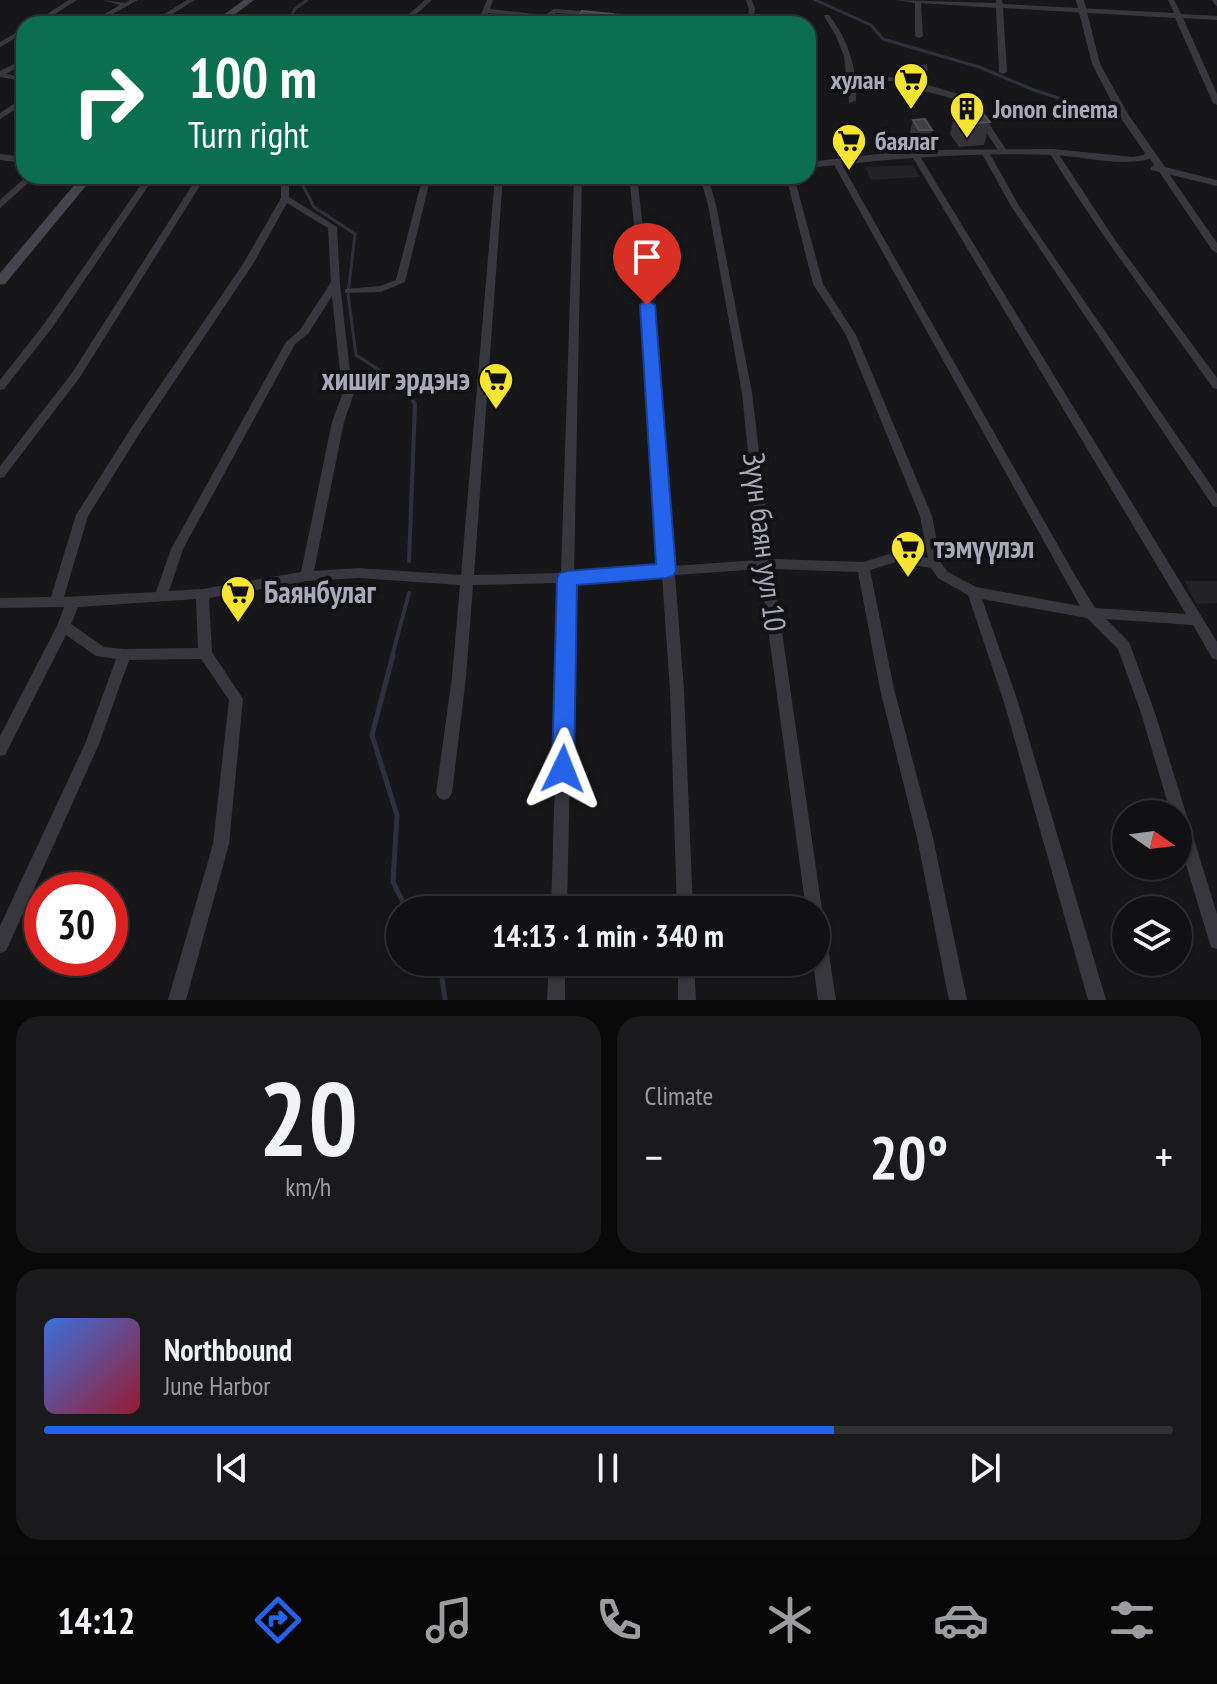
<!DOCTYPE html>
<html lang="en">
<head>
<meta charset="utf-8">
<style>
  :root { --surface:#111113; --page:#1a1a1c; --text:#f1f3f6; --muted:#9c9da0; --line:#303133; --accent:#2563eb }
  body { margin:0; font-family:"PT Sans Narrow",sans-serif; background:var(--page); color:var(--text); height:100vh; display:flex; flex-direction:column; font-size:30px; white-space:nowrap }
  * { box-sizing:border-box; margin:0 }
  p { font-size:26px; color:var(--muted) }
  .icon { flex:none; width:44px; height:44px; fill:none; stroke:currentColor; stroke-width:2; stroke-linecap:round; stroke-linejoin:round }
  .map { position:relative; height:1000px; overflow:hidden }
  .side { display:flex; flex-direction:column; gap:16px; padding:16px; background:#09090a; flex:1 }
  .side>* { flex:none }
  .guide { position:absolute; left:16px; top:16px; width:800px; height:168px; border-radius:24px; box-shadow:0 2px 6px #0004,0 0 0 2px var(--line); background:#0b6e4f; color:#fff; overflow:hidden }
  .needle { width:52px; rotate:104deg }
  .tools { position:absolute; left:1112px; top:800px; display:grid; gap:16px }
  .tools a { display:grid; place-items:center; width:80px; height:80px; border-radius:50%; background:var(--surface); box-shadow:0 2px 6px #0004,0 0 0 2px var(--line); font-size:40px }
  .speed { position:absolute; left:24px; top:872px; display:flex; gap:16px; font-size:40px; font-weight:700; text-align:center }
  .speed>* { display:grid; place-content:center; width:104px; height:104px; border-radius:50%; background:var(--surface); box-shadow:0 2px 6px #0004,0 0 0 2px var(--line); line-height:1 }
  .speed .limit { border:12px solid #d22; background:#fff; color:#111 }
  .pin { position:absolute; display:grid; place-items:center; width:68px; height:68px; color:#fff; margin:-82px -34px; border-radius:50% 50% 50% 0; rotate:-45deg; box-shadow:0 0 8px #0007 }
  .pin .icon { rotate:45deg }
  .me { position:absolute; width:88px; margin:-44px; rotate:2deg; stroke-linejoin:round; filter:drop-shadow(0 0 6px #0008) }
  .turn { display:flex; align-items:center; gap:28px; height:168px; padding:0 40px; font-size:36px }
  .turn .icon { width:104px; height:104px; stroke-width:2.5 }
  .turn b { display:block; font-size:56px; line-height:68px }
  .big { font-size:60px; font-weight:600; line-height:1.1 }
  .side .widget { flex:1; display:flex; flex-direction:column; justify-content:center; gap:12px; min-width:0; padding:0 28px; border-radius:24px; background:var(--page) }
  .side .dial { align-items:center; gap:0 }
  .dial b { font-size:104px; line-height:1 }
  .song { display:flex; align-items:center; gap:24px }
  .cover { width:96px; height:96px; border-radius:12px; background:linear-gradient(135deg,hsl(220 70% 55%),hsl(350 70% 35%)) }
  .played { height:8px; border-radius:4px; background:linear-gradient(90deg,var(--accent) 70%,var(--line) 70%) }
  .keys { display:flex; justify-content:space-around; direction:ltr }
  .heat { display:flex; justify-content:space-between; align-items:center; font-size:44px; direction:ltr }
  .side .tiles { flex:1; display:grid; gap:16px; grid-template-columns:1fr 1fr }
  .widget:last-child { grid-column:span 2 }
  .trip { position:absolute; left:386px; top:896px; width:444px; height:80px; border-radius:40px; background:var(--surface); box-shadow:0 2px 6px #0004,0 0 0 2px var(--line); font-weight:600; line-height:80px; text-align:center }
  .tab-bar { display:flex; height:128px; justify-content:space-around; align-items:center; background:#070708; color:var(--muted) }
  .tab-bar .icon { width:56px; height:56px }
  .tab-bar .current { color:var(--accent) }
  .tab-bar b { font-size:36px; color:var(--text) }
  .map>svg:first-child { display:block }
  .built { fill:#232326 }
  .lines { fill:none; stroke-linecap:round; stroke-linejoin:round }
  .stream-far2 { stroke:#2c313d; stroke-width:3 }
  .stream-far1 { stroke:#2c313d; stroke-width:4 }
  .stream { stroke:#2c313d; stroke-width:5 }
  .minor { fill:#38373e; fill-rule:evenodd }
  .tertiary { fill:#38373e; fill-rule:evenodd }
  .secondary { fill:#45454e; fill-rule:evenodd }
  .wall { fill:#333337 }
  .building { fill:#3f4045; stroke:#505057; stroke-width:2 }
  .route { fill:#2563eb; stroke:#184099; stroke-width:2 }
  .labels { text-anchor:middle; stroke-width:8; stroke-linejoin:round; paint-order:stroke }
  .far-poi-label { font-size:26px; font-weight:bold; fill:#a8a9b9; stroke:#121214; text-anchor:start }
  .poi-label { font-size:30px; font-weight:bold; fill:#a8a9b9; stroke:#121214; text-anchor:start }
  .street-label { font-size:30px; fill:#a8a9b9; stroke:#121214 }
</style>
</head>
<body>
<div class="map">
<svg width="1217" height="1000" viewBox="0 0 1217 1000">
  <rect width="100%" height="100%" fill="#171719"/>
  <!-- built -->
  <g class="built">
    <path d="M913,165L920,177L871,180L865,167Z"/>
    <path d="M1185,581H1217V603L1196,604Z"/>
  </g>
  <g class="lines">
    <!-- stream-far2 -->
    <g class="stream-far2">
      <path d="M815,0L871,25L883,39L979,67L1034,90L1104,113"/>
      <path d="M287,24L295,9L307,0"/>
      <path d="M299,178L314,207L355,234L348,294L356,355L402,385"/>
    </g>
    <!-- stream-far1 -->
    <g class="stream-far1">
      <path d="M401,383L415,404L409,561"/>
      <path d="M392,657L409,593"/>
    </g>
    <!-- stream -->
    <g class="stream">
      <path d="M393,655L372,735L397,815L393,882L407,910"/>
      <path d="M434,962L442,978L445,1000"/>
    </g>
    <!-- minor -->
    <g class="minor">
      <path d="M69,0H77L39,24H31Z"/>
      <path d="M102,0L125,3L130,0H138L95,24H87L120,5Z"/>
      <path d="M187,0H195L156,24H148Z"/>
      <path d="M425,0H432L405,24H398Z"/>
      <path d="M487,0H493L490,9L545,15L554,9L652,16L655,18L652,20L556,13L547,19L488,13L483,24H477Z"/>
      <path d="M746,0H752L755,9L753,24H747L749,9Z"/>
      <path d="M896,0L996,3V0H1002L1003,4L1174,13L1168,0H1174L1181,14L1217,16V20L1183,18L1217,94V105L1213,103L1175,18L1003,8L1007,72L1003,74L999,72L996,8L921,3L923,36L919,38L915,36V3Z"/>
      <path d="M1212,0H1217V6L1215,5Z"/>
      <path d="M825,15H829C843,33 851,52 855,75L920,79V66L927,64L928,85L972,98L1007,151L1006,153H1000L966,102L924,91L920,83L855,79L856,101L849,103L844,56L836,36L824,16Z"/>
      <path d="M24,28V33L0,47V42Z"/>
      <path d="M24,59V64L6,74L24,77V81L0,77V71Z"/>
      <path d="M21,99H24V104L0,119V113Z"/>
      <path d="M982,150L989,152L1019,206L1217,494V507L1213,506L1011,206L981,152Z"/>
      <path d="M1050,150H1056L1115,240L1217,378V389L1213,388C1158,310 1099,234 1049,152Z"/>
      <path d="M911,151L918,153L1217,642V660L1212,658L1193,625L1106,619L1129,642L1155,713L1217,914V949L1211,947L1209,941L1178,838V814H1171L1141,713L1118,649L1087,618L982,599L1018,702L1106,1000H1088L1004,702L968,595L938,578L931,568L896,562L870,570L894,689L933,838L967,1000H949L917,838L880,689L858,572L773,569L822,910L820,915L824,922L836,1000H818L813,962H816V910H806L760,569L675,575L684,690L693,910H677L670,690L662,576L574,582L567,910H551L561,583L473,585L466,677L452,793L449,798L444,800L439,798L436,793L452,677L460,585L358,578L307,581L209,598L212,652L243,699L229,844L186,1000H168L213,844L229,700L201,659L129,660L99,744L6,951L0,953V926L85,744L116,659L96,656L66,635L5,755L0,756V736L57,626L64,607L0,608V598L51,597L76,515L133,425L243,264L281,198V176H289V197L337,227L340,284L350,371L358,381L344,422L314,571L358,568L461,575L495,176H503L474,575L561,573L574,176H582L574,573L662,566L648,359L629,176H637L658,359L674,566L759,560L742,393L708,205L700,176H708L716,205L752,393L772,559L863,562L896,552L928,558L920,516L846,335L813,284L786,176H794L823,284L856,335L932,516L941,563L948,572L976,587L1080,606L833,163L837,160L841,163L1076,577L1095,608L1186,614L910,153ZM287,203L328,228L331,282L300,330L286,342L171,549L156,592L64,597L88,516L141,431L253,264ZM332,296L340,372L347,381L332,422L301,572L202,589L169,591L183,549L295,344L308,334ZM196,599L198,648L124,649L104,647L71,624L78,607Z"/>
      <path d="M0,154L24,157V163L0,160Z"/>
      <path d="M1159,168H1165L1217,243V253L1212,250L1158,170Z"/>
      <path d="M27,176H36L0,208V200Z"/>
      <path d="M147,176H155L52,328L4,389L0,390V380L44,324Z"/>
      <path d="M198,176H206L80,377L4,477L0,478V466L72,373Z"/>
      <path d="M423,176H431L405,282L381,292L345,293V289L380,286L396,280Z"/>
      <path d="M549,962H565V1000H547Z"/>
      <path d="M678,962H694L696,1000H678Z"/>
    </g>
    <!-- tertiary -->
    <path class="tertiary" d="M1076,0H1084L1100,64L1128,114L1165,167L1217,180V186L1151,170L1150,168L1154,165L1150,159C1118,167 1085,156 1052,155C970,152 889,159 808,168V162L914,150L1053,149L1133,157L1144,155L1145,153L1118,114L1092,64Z"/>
    <!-- secondary -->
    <g class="secondary">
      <path d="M244,0H254L222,24H211Z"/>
      <path d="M82,176H94L5,284L0,285V273Z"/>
    </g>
  </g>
  <!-- wall -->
  <g class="wall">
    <path d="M957,103L990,122L984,145L959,147L950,134Z"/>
    <path d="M913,120L932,130L928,147H915L909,137Z"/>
  </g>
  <!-- building -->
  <g class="building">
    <path d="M582,11L613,14L609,24H575Z"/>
    <path d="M973,102L990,122L965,124L956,111L957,103Z"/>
    <path d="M925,119L932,130H919L913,120Z"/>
  </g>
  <!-- route -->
  <path class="route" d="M647,300L655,305L676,571L673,576L666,578L577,585L574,769L571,776L563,779L555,776L552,769L557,578L560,573L567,571L656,564L640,305Z"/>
  <!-- icons -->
  <defs>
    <symbol id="supermarket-pin" viewBox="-11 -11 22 30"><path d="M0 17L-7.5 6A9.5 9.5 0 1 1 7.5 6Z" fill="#f5e432" stroke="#121214"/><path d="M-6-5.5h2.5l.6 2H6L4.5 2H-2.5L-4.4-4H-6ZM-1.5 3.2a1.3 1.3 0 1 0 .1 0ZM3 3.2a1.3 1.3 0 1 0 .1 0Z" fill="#111"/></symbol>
    <symbol id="building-pin" viewBox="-11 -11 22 30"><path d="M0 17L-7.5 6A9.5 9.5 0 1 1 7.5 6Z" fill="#f5e432" stroke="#121214"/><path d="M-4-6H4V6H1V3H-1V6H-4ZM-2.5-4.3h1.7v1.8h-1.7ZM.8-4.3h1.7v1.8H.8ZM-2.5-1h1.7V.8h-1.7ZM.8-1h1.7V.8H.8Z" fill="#111"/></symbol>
  </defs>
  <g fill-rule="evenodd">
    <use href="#supermarket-pin" x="891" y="60" width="40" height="54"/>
    <use href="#building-pin" x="947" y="89" width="40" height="54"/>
    <use href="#supermarket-pin" x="829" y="121" width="40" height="54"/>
    <use href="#supermarket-pin" x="476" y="360" width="40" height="54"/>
    <use href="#supermarket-pin" x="888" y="528" width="40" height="54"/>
    <use href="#supermarket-pin" x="218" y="573" width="40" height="54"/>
  </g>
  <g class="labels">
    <!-- far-poi labels -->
    <g class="far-poi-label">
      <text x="885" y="89" text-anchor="end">хулан</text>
      <text x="993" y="118">Jonon cinema</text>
      <text x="875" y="150">баялаг</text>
    </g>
    <!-- poi labels -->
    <g class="poi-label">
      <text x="470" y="390" text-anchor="end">хишиг эрдэнэ</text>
      <text x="934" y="558">тэмүүлэл</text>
      <text x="264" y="603">Баянбулаг</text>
    </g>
    <!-- street labels -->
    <g class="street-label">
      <text transform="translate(764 542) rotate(83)" y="10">Зүүн баян уул 10</text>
    </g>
  </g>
</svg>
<div class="tools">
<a><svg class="needle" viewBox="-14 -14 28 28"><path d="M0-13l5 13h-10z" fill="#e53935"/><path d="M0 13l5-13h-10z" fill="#9c9da0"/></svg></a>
<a><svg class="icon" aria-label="layers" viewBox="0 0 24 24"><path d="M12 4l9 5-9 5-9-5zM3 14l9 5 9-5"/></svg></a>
</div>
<div class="speed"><div class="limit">30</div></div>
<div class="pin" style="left:647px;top:305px;background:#d93025"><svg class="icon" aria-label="arrive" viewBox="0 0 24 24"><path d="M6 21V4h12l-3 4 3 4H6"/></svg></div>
<svg class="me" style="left:563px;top:769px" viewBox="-20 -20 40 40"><path d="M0-17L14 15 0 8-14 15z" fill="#2563eb" stroke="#fff" stroke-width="4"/></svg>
<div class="trip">14:13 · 1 min · 340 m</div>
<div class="guide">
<div class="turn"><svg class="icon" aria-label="right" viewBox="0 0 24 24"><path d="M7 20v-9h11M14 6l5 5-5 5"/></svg><div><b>100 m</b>Turn right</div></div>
</div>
</div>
<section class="side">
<div class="tiles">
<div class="widget dial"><b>20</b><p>km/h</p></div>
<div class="widget"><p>Climate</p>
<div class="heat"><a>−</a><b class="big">20°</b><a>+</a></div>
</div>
<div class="widget">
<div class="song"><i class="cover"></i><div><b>Northbound</b><p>June Harbor</p></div></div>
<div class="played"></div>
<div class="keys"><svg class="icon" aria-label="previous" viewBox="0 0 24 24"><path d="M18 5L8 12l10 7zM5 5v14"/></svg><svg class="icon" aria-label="pause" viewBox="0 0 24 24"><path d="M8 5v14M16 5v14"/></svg><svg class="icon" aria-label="next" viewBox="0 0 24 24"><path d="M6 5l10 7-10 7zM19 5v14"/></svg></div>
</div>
</div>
</section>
<nav class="tab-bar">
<b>14:12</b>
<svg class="icon current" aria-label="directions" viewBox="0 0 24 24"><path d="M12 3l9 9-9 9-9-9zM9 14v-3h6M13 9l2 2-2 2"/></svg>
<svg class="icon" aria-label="music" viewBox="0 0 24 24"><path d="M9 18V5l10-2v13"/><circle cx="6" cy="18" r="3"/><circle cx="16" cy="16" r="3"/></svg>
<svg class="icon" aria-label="phone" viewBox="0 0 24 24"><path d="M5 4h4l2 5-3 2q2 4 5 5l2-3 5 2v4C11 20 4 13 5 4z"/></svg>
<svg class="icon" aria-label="climate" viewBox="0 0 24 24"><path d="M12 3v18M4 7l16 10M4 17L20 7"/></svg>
<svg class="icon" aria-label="car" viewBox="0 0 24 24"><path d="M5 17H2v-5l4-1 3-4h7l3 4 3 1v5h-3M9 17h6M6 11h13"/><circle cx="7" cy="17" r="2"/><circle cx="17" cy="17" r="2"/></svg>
<svg class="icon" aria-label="filters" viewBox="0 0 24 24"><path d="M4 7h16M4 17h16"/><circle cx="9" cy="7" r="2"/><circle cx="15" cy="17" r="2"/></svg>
</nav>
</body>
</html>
